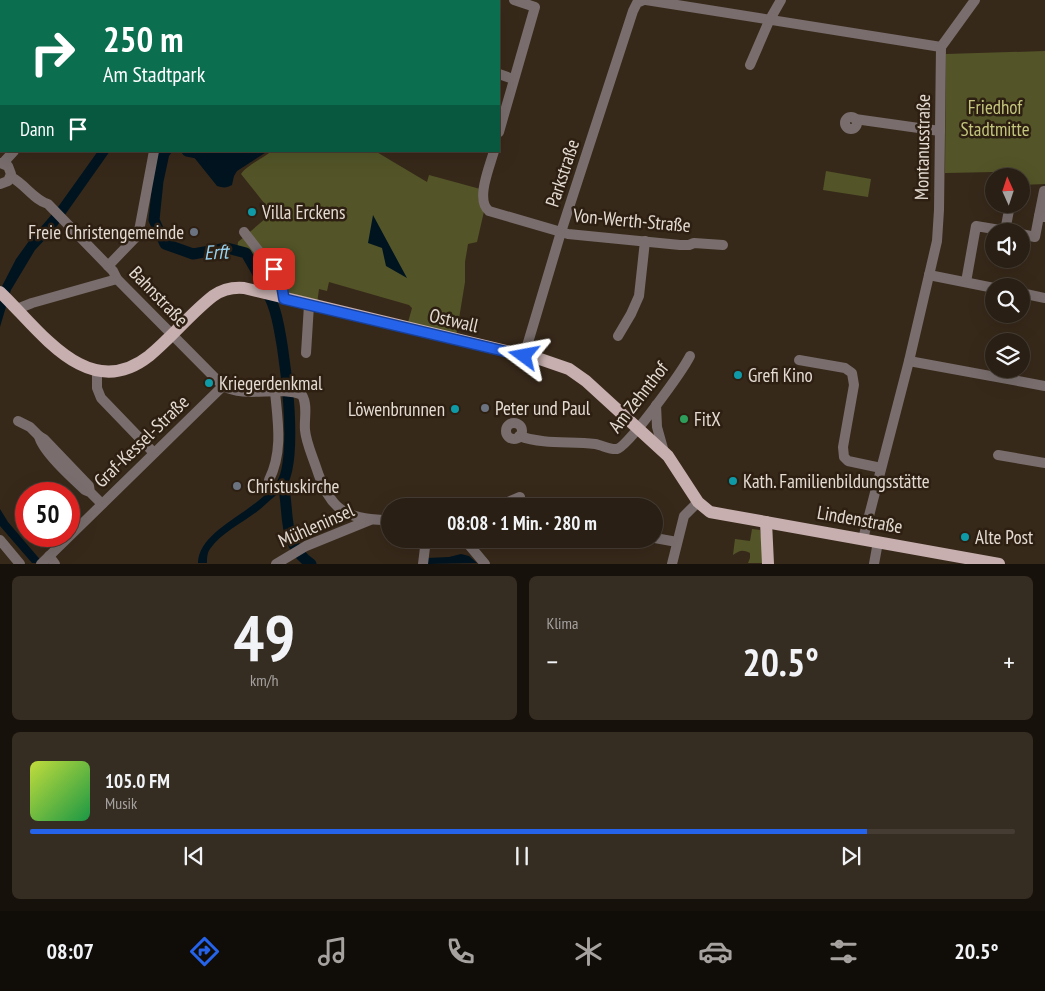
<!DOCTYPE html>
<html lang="de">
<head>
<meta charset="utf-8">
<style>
  :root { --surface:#291f14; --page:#352c22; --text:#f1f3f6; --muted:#a5a2a0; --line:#453d34; --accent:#2563eb }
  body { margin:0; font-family:"PT Sans Narrow",sans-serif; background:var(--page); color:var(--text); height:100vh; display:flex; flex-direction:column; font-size:19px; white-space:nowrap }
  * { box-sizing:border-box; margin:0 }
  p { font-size:16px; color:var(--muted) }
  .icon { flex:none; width:28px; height:28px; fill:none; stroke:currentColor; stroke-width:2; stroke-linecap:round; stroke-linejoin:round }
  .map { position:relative; height:564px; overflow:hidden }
  .drawer { display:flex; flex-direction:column; gap:12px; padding:12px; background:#17110b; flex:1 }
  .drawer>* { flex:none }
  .banner { position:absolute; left:0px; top:0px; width:500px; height:152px; box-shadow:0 5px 20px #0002,0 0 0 1px var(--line); background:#0b6e4f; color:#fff; overflow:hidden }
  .needle { width:32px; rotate:357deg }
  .tools { position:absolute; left:985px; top:168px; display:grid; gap:10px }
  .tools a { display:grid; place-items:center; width:45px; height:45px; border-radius:50%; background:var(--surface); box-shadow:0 5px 20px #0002,0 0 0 1px var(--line); font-size:25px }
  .speed { position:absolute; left:15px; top:482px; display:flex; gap:10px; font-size:25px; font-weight:700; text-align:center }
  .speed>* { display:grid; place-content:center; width:65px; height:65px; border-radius:50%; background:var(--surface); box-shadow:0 5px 20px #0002,0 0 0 1px var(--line); line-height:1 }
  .speed .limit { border:8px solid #d22; background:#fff; color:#111 }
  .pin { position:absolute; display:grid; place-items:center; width:42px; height:42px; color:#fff; margin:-21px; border-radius:10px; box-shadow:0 2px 8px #0006 }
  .me { position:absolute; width:55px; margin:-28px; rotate:283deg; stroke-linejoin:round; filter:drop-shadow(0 0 4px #0008) }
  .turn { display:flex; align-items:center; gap:18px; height:105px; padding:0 20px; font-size:22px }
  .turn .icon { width:65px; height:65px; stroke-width:2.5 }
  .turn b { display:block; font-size:35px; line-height:42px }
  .then { display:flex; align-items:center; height:48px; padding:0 20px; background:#0003; gap:10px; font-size:19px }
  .big { font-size:38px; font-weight:800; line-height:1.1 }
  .drawer .card { flex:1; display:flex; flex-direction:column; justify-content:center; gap:8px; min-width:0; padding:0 18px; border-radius:8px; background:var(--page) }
  .drawer .dial { align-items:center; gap:0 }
  .dial b { font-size:65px; line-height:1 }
  .song { display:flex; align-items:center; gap:15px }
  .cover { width:60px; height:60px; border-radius:8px; background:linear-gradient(135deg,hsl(70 70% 55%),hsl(140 70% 35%)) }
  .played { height:5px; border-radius:2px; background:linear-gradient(90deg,var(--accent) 85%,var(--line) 85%) }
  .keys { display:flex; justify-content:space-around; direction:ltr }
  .heat { display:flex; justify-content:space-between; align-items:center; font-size:28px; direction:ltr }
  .drawer .tiles { flex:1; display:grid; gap:12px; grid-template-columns:1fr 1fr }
  .card:last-child { grid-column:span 2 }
  .trip { position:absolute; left:381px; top:498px; width:282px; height:50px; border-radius:25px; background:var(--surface); box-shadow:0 5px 20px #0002,0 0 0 1px var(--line); font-weight:800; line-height:50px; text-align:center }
  .dock { display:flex; height:80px; justify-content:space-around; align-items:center; background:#100c08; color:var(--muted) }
  .dock .icon { width:35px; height:35px }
  .dock .current { color:var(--accent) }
  .dock b { font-size:22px; color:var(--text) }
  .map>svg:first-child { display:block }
  .green { fill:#535528 }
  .water { fill:#001420 }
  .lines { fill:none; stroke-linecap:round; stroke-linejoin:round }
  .river { stroke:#001420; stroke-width:11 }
  .minor { stroke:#796e6d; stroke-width:10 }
  .major { stroke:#c7afaf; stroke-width:12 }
  .route-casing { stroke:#184099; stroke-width:12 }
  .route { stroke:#2563eb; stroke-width:9 }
  .culture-dot { fill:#0f9aa8; stroke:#2d1f11; stroke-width:2 }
  .worship-dot { fill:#6b7280; stroke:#2d1f11; stroke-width:2 }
  .leisure-dot { fill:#2e9e5b; stroke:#2d1f11; stroke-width:2 }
  .labels { text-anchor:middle; stroke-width:5; stroke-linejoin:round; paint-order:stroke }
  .park-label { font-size:19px; fill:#c3c67c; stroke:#2d1f11 }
  .street-label { font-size:19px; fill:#e4dbd2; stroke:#2d1f11 }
  .poi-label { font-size:19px; fill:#e4dbd2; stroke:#2d1f11; text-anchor:start }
  .water-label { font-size:20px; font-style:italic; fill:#98d4f5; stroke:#2d1f11 }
</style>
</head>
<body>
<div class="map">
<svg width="1045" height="564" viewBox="0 0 1045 564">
  <rect width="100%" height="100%" fill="#37291a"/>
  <!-- green -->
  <g class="green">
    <path d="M1045,51V184L1021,185V176H994V172L945,173L946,54Z"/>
    <path d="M272,151H375L427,182L429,175L484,190L485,207L477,242L468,244L465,262V282L456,337L407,326L412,308L409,305L329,282L327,291L319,289L317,304L267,292L247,253L237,251L238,242L272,213L241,174C246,166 263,158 272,151Z"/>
    <path d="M826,171L871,179L868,197L823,190Z"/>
    <path d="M752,529L760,530L765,563H748L750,558V553C742,549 739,551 733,555L735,539L750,541Z"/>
  </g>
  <!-- water -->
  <g class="water">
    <path d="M98,151H110L55,229L35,250L11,290L0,327V290L16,259L29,241L58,207Z"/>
    <path d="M193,151H268L237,171L234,176L232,185C227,188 223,188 217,186L193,156Z"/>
    <path d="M373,215L407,278L386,266L382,248L368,243Z"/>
    <path d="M281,474L288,475L290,487C277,492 269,502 259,510C243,523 222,532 210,549C207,553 207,559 207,563H198C199,526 266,510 281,474Z"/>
    <path d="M0,509L8,522L43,563H32L0,526Z"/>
    <path d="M461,554L469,556L477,563L426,564L427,558L449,557Z"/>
  </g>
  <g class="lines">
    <!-- river -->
    <g class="river">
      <path d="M316,0L317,1"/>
      <path d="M166,151L164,153L158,181L154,220L165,244L193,254L227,248L246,253C256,270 270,293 275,311C284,340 301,467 279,487"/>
      <path d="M187,151L208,155"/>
      <path d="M283,484C290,514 281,543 311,564"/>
    </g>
    <!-- minor -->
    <g class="minor">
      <path d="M10,0L11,1"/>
      <path d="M106,0V1"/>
      <path d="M646,0L941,47"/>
      <path d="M55,1L56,0"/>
      <path d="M259,1L260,0"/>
      <path d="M941,47L975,0"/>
      <path d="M750,65L769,21L781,0"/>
      <path d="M499,74L513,79"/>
      <circle cx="851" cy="123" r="6"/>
      <path d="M855,119L940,131"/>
      <path d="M499,132L535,7L514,0"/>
      <path d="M494,151C490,166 475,200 489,211L568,234L680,245H689L694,243L723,245"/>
      <path d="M0,163L8,166L11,174L8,181L0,184"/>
      <path d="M3,163L14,151"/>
      <path d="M11,177C25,184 34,200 48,204L113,271L117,279L223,386C246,399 279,385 302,395C308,405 304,419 305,430C306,442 312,455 316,467C330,510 345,520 390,520"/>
      <path d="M1039,216L1044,191"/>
      <path d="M1005,231L1010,205"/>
      <path d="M244,232L279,277L285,299"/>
      <path d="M1021,234L1035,237L1039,216L1045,217"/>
      <path d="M108,266L135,238L139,231L154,151"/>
      <path d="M929,275L994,288"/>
      <path d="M966,282L976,226L1006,231"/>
      <path d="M1021,293L1045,298"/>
      <path d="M17,309L32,303L117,279"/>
      <path d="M618,336L631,314L639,296L645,241"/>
      <path d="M306,353L309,305"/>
      <path d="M524,356L561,232L633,11L637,3L644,0"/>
      <path d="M799,360L845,368L852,373L854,385L843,447L844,457L848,461L881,468"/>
      <path d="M909,361L1045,386"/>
      <path d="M97,371V388L101,398L154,453"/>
      <path d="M656,405L657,427L664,452"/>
      <path d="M18,421L30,427L39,436"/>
      <circle cx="514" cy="431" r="8"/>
      <path d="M519,436C545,445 569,441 595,444C602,445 610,450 617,449C628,447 683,370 690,356"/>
      <path d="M998,455L1045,463"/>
      <path d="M269,480C283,452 278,422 275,392"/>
      <path d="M90,492L89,486L44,439L39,436C42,451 73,479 85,490L90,492L102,504"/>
      <path d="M498,506L520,497"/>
      <path d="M655,538L677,542"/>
      <path d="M464,539L485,564"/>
      <path d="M863,539L909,361L937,241L939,210L941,47"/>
      <path d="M0,540L20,564"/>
      <path d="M49,556L55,564"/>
      <path d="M41,564L223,386"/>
      <path d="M276,564L306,546L370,520"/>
      <path d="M423,564L426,539"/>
      <path d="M672,564L684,516L698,502"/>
      <path d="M874,564L878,542"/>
    </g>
    <!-- major -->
    <g class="major">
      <path d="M0,292C40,330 88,404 149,356C172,337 190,314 213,296C223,289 232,287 244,288L540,359L569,369L586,381L668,456L698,502L710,512L999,564"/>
      <path d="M766,522L768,564"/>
    </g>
  </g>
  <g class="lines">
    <defs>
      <path id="route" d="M274,269L281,281L284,299L524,356"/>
    </defs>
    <!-- route casing -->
    <use href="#route" class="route-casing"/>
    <!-- route -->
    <use href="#route" class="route"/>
  </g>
  <!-- markers -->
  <g class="culture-dot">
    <circle cx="252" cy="212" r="5"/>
    <circle cx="738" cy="375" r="5"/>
    <circle cx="209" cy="383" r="5"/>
    <circle cx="455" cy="409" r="5"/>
    <circle cx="733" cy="481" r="5"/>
    <circle cx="965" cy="537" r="5"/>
  </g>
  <g class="worship-dot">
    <circle cx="194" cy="232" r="5"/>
    <circle cx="485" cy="408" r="5"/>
    <circle cx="237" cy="486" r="5"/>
  </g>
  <circle class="leisure-dot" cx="684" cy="419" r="5"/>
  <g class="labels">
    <!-- park labels -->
    <g class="park-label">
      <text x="995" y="114">Friedhof<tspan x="995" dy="22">Stadtmitte</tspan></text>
    </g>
    <!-- street labels -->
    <g class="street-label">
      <text transform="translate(922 147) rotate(-89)" y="7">Montanusstraße</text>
      <text transform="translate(562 173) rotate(-72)" y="7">Parkstraße</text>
      <text transform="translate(632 220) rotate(5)" y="7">Von-Werth-Straße</text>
      <text transform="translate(159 296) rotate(46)" y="7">Bahnstraße</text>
      <text transform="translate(454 320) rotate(13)" y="7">Ostwall</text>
      <text transform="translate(638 397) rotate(-52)" y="7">Am Zehnthof</text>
      <text transform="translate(141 441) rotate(-44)" y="7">Graf-Kessel-Straße</text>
      <text transform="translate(860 519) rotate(10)" y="7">Lindenstraße</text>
      <text transform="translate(316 525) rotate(-24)" y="7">Mühleninsel</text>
    </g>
    <!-- poi labels -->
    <g class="poi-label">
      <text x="262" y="219">Villa Erckens</text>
      <text x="184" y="239" text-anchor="end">Freie Christengemeinde</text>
      <text x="748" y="382">Grefi Kino</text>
      <text x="219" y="390">Kriegerdenkmal</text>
      <text x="495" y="415">Peter und Paul</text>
      <text x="445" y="416" text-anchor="end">Löwenbrunnen</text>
      <text x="694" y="426">FitX</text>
      <text x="743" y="488">Kath. Familienbildungsstätte</text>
      <text x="247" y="493">Christuskirche</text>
      <text x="975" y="544">Alte Post</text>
    </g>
    <!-- water labels -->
    <g class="water-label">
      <text transform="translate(216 252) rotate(-3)" y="7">Erft</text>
    </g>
  </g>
</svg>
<div class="tools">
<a><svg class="needle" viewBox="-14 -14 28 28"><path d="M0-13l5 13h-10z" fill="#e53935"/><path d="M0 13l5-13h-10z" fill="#a5a2a0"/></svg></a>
<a><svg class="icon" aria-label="sound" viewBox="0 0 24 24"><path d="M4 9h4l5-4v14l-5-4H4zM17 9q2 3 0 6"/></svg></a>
<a><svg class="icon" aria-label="search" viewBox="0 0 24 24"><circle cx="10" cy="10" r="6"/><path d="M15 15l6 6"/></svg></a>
<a><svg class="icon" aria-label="layers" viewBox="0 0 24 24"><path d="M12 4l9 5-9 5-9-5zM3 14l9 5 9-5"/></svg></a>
</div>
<div class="speed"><div class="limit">50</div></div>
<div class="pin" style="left:274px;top:269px;background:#d93025"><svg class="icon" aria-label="arrive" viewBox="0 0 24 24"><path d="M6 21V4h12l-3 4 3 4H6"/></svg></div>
<svg class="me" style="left:524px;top:356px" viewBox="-20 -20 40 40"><path d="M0-17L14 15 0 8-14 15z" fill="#2563eb" stroke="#fff" stroke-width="4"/></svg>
<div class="trip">08:08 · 1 Min. · 280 m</div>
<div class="banner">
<div class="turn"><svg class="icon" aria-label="right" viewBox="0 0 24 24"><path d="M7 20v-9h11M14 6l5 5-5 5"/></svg><div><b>250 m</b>Am Stadtpark</div></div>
<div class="then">Dann<svg class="icon" aria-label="arrive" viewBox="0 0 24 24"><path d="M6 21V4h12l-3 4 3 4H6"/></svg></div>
</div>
</div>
<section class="drawer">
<div class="tiles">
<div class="card dial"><b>49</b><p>km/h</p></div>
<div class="card"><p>Klima</p>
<div class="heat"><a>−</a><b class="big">20.5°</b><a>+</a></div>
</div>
<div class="card">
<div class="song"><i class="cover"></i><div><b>105.0 FM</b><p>Musik</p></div></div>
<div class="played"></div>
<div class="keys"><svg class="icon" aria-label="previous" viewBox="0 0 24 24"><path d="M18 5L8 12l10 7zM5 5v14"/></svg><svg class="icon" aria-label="pause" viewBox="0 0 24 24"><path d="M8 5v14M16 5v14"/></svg><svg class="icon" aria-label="next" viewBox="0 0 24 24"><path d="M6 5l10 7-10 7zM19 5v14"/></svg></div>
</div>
</div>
</section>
<nav class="dock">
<b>08:07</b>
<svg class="icon current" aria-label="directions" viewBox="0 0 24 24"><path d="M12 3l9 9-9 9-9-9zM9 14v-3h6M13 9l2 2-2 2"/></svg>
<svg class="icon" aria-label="music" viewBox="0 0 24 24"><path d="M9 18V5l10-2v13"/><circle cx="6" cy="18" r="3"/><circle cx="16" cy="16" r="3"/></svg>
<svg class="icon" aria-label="phone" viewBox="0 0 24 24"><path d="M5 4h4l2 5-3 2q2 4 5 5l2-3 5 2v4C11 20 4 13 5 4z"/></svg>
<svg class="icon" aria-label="climate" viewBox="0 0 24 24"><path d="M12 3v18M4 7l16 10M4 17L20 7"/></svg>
<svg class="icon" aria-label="car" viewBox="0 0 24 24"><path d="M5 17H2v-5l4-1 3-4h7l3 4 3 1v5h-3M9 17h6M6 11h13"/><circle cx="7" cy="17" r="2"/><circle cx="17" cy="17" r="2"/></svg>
<svg class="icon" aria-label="filters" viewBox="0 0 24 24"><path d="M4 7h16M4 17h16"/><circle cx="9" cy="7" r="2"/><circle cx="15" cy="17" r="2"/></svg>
<b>20.5°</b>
</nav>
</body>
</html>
